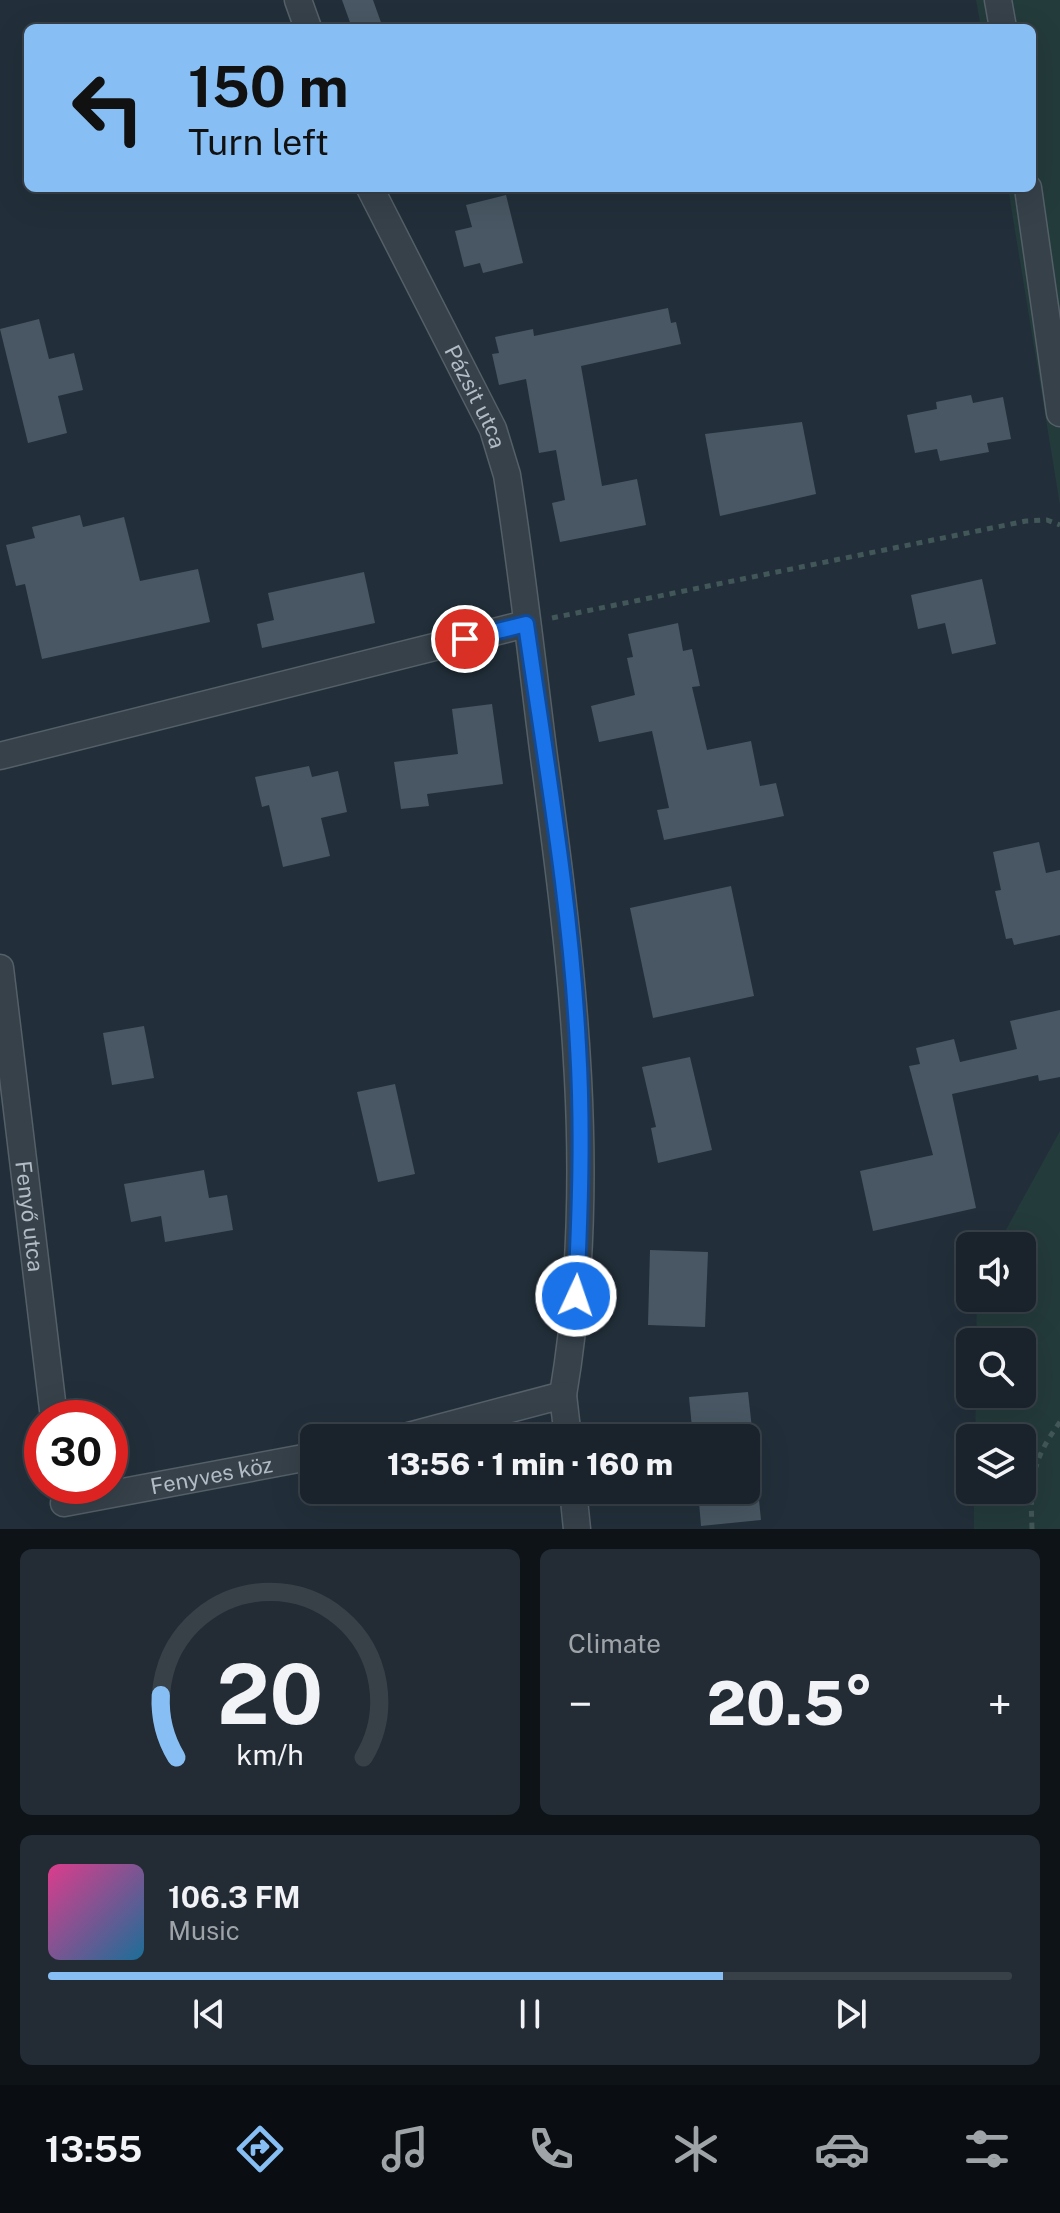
<!DOCTYPE html>
<html lang="en">
<head>
<meta charset="utf-8">
<style>
  :root { --surface:#1a232c; --page:#232b34; --text:#f1f3f6; --muted:#9fa4a9; --line:#384048; --accent:#87bff5 }
  body { margin:0; font-family:"Public Sans",sans-serif; background:var(--page); color:var(--text); height:100vh; display:flex; flex-direction:column; font-size:30px; white-space:nowrap }
  * { box-sizing:border-box; margin:0 }
  p { font-size:26px; color:var(--muted) }
  .icon { flex:none; width:44px; height:44px; fill:none; stroke:currentColor; stroke-width:2; stroke-linecap:round; stroke-linejoin:round }
  .map { position:relative; height:1529px; overflow:hidden }
  .panel { display:flex; flex-direction:column; gap:20px; padding:20px; background:#0e1318; flex:1 }
  .panel>* { flex:none }
  .banner { position:absolute; left:24px; top:24px; width:1012px; height:168px; border-radius:12px; box-shadow:0 8px 32px #0002,0 0 0 2px var(--line); background:#87bff5; color:#111; overflow:hidden }
  .buttons { position:absolute; left:956px; top:1232px; display:grid; gap:16px }
  .buttons a { display:grid; place-items:center; width:80px; height:80px; border-radius:12px; background:var(--surface); box-shadow:0 8px 32px #0002,0 0 0 2px var(--line); font-size:40px }
  .speed { position:absolute; left:24px; top:1400px; display:flex; gap:16px; font-size:40px; font-weight:700; text-align:center }
  .speed>* { display:grid; place-content:center; width:104px; height:104px; border-radius:50%; background:var(--surface); box-shadow:0 8px 32px #0002,0 0 0 2px var(--line); line-height:1 }
  .speed .limit { border:12px solid #d22; background:#fff; color:#111 }
  .pin { position:absolute; display:grid; place-items:center; width:68px; height:68px; color:#fff; margin:-34px; border:4px solid #fff; border-radius:50%; box-shadow:0 2px 8px #0007 }
  .me { position:absolute; width:88px; margin:-44px; rotate:3deg; stroke-linejoin:round; filter:drop-shadow(0 0 6px #0008) }
  .turn { display:flex; align-items:center; gap:28px; height:168px; padding:0 32px; font-size:36px }
  .turn .icon { width:104px; height:104px; stroke-width:2.5 }
  .turn b { display:block; font-size:56px; line-height:68px }
  .big { font-size:60px; font-weight:800; line-height:1.1 }
  .panel .widget { flex:1; display:flex; flex-direction:column; justify-content:center; gap:12px; min-width:0; padding:0 28px; border-radius:12px; background:var(--page) }
  .panel .dial { align-items:center; gap:0 }
  .dial svg { height:208px; overflow:visible; fill:none; stroke:var(--line); stroke-width:7; stroke-linecap:round; text-anchor:middle }
  .dial text { fill:var(--text); stroke:none }
  .song { display:flex; align-items:center; gap:24px }
  .cover { width:96px; height:96px; border-radius:12px; background:linear-gradient(135deg,hsl(330 70% 55%),hsl(200 70% 35%)) }
  .played { height:8px; border-radius:4px; background:linear-gradient(90deg,var(--accent) 70%,var(--line) 70%) }
  .keys { display:flex; justify-content:space-around; direction:ltr }
  .heat { display:flex; justify-content:space-between; align-items:center; font-size:44px; direction:ltr }
  .panel .tiles { flex:1; display:grid; gap:20px; grid-template-columns:1fr 1fr }
  .widget:last-child { grid-column:span 2 }
  .trip { position:absolute; left:300px; top:1424px; width:460px; height:80px; border-radius:12px; background:var(--surface); box-shadow:0 8px 32px #0002,0 0 0 2px var(--line); font-weight:800; line-height:80px; text-align:center }
  .menu { display:flex; height:128px; justify-content:space-around; align-items:center; background:#0a0e12; color:var(--muted) }
  .menu .icon { width:56px; height:56px }
  .menu .selected { color:var(--accent) }
  .menu b { font-size:36px; color:var(--text) }
  .map>svg:first-child { display:block }
  .green { fill:#243b3b }
  .building { fill:#485763 }
  .lines { fill:none; stroke-linecap:round; stroke-linejoin:round }
  .street-casing { stroke:#545f68; stroke-width:29 }
  .path { stroke:#425757; stroke-width:5; stroke-dasharray:6 6; stroke-linecap:butt }
  .street { stroke:#36414a; stroke-width:26 }
  .route-casing { stroke:#114b97; stroke-width:20 }
  .route { stroke:#1a73e8; stroke-width:14 }
  .labels { text-anchor:middle; stroke-width:8; stroke-linejoin:round; paint-order:stroke }
  .street-label { font-size:22px; fill:#b1bcc6; stroke:#1b262f }
</style>
</head>
<body>
<div class="map">
<svg width="1060" height="1529" viewBox="0 0 1060 1529">
  <rect width="100%" height="100%" fill="#222f3a"/>
  <!-- green -->
  <g class="green">
    <path d="M976,0H1060V505L1008,188H1032V28H981Z"/>
    <path d="M1060,1131V1529H974V1490H1022V1438H975L976,1394H1022V1342H976L977,1298H1022V1246H997Z"/>
  </g>
  <!-- building -->
  <g class="building">
    <path d="M342,0H373L383,28H352Z"/>
    <path d="M506,195L523,263L483,273L480,263L464,267L455,231L472,227L466,205Z"/>
    <path d="M668,308L671,323L676,322L681,344L581,366L602,486L637,479L646,525L560,542L552,503L565,500L556,450L539,453L526,379L499,385L492,354L499,353L495,337L533,329L534,336Z"/>
    <path d="M39,319L49,359L74,353L83,390L58,396L67,433L28,443L0,329Z"/>
    <path d="M971,395L973,403L1003,397L1011,439L987,443L989,452L940,461L937,449L915,453L907,415L937,409L936,402Z"/>
    <path d="M802,422L816,494L720,516L705,434Z"/>
    <path d="M80,515L83,527L124,517L140,581L198,569L210,622L42,659L25,584L16,586L6,545L35,538L32,527Z"/>
    <path d="M364,572L375,623L262,648L257,624L274,620L268,593Z"/>
    <path d="M982,579L996,644L952,654L945,623L918,629L911,595Z"/>
    <path d="M678,623L683,651L692,649L700,686L692,687L707,750L751,741L760,786L776,783L784,816L664,840L657,810L669,808L652,731L599,742L591,706L635,695L627,658L633,657L628,634Z"/>
    <path d="M492,704L503,784L427,794L429,806L401,809L394,762L458,754L452,709Z"/>
    <path d="M309,766L312,777L338,771L347,812L321,818L330,856L283,867L269,805L262,807L255,777Z"/>
    <path d="M1039,842L1046,873L1060,870V935L1014,945L1012,938L1006,939L995,891L1001,890L993,852Z"/>
    <path d="M731,886L754,996L653,1018L630,908Z"/>
    <path d="M1060,1010V1077L1039,1081L1038,1075L952,1094L976,1208L873,1231L860,1171L933,1155L909,1066L920,1064L916,1048L954,1039L960,1062L1017,1049L1010,1021Z"/>
    <path d="M144,1026L154,1078L112,1085L103,1033Z"/>
    <path d="M690,1057L712,1150L658,1163L651,1128L656,1127L642,1067Z"/>
    <path d="M395,1084L415,1174L378,1182L357,1092Z"/>
    <path d="M204,1170L209,1198L227,1195L233,1230L165,1242L161,1216L131,1222L124,1184Z"/>
    <path d="M650,1250L708,1252L705,1327L648,1325Z"/>
    <path d="M748,1392L753,1438H693L689,1397Z"/>
    <path d="M698,1490H758L761,1520L701,1526Z"/>
  </g>
  <g class="lines">
    <defs>
      <g id="street">
        <path d="M298,0L308,28"/>
        <path d="M998,0L1003,28"/>
        <path id="s1" d="M370,188L493,429L507,475C522,569 532,663 544,757C573,969 599,1183 563,1395"/>
        <path d="M1028,188L1060,413"/>
        <path d="M0,756L526,624"/>
        <path id="s2" d="M0,968L54,1418"/>
        <path d="M401,1438L563,1395L568,1438"/>
        <path d="M573,1490L577,1529"/>
        <path id="s3" d="M64,1503L314,1456"/>
      </g>
    </defs>
    <!-- street casing -->
    <use href="#street" class="street-casing"/>
    <!-- path -->
    <g class="path">
      <path d="M552,618L1026,521L1047,520L1060,525"/>
      <path d="M1032,1529C1030,1481 1031,1462 1060,1422"/>
    </g>
    <!-- street -->
    <use href="#street" class="street"/>
  </g>
  <g class="lines">
    <defs>
      <path id="route" d="M465,639L526,624C546,764 571,905 578,1046C583,1130 580,1213 576,1296"/>
    </defs>
    <!-- route casing -->
    <use href="#route" class="route-casing"/>
    <!-- route -->
    <use href="#route" class="route"/>
  </g>
  <g class="labels">
    <!-- street labels -->
    <g class="street-label">
      <text dy="8" stroke="none"><textPath href="#s1" startOffset="234">Pázsit utca</textPath></text>
      <text dy="8" stroke="none"><textPath href="#s2" startOffset="250">Fenyő utca</textPath></text>
      <text dy="8" stroke="none"><textPath href="#s3" startOffset="150">Fenyves köz</textPath></text>
    </g>
  </g>
</svg>
<div class="buttons">
<a><svg class="icon" aria-label="sound" viewBox="0 0 24 24"><path d="M4 9h4l5-4v14l-5-4H4zM17 9q2 3 0 6"/></svg></a>
<a><svg class="icon" aria-label="search" viewBox="0 0 24 24"><circle cx="10" cy="10" r="6"/><path d="M15 15l6 6"/></svg></a>
<a><svg class="icon" aria-label="layers" viewBox="0 0 24 24"><path d="M12 4l9 5-9 5-9-5zM3 14l9 5 9-5"/></svg></a>
</div>
<div class="speed"><div class="limit">30</div></div>
<div class="pin" style="left:465px;top:639px;background:#d93025"><svg class="icon" aria-label="arrive" viewBox="0 0 24 24"><path d="M6 21V4h12l-3 4 3 4H6"/></svg></div>
<svg class="me" style="left:576px;top:1296px" viewBox="-20 -20 40 40"><circle r="17" fill="#1a73e8" stroke="#fff" stroke-width="3"/><path d="M0-11L8 9 0 5-8 9z" fill="#fff"/></svg>
<div class="trip">13:56 · 1 min · 160 m</div>
<div class="banner">
<div class="turn"><svg class="icon" aria-label="left" viewBox="0 0 24 24"><path d="M17 20v-9H6M10 6l-5 5 5 5"/></svg><div><b>150 m</b>Turn left</div></div>
</div>
</div>
<section class="panel">
<div class="tiles">
<div class="widget dial"><svg viewBox="0 0 100 80">
<path d="M14 69A42 42 0 1 1 86 69"/>
<path d="M14 69A42 42 0 0 1 8 45" stroke="#87bff5"/>
<text x="50" y="56" font-size="32" font-weight="700">20</text>
<text x="50" y="72" font-size="11">km/h</text>
</svg></div>
<div class="widget"><p>Climate</p>
<div class="heat"><a>−</a><b class="big">20.5°</b><a>+</a></div>
</div>
<div class="widget">
<div class="song"><i class="cover"></i><div><b>106.3 FM</b><p>Music</p></div></div>
<div class="played"></div>
<div class="keys"><svg class="icon" aria-label="previous" viewBox="0 0 24 24"><path d="M18 5L8 12l10 7zM5 5v14"/></svg><svg class="icon" aria-label="pause" viewBox="0 0 24 24"><path d="M8 5v14M16 5v14"/></svg><svg class="icon" aria-label="next" viewBox="0 0 24 24"><path d="M6 5l10 7-10 7zM19 5v14"/></svg></div>
</div>
</div>
</section>
<nav class="menu">
<b>13:55</b>
<svg class="icon selected" aria-label="directions" viewBox="0 0 24 24"><path d="M12 3l9 9-9 9-9-9zM9 14v-3h6M13 9l2 2-2 2"/></svg>
<svg class="icon" aria-label="music" viewBox="0 0 24 24"><path d="M9 18V5l10-2v13"/><circle cx="6" cy="18" r="3"/><circle cx="16" cy="16" r="3"/></svg>
<svg class="icon" aria-label="phone" viewBox="0 0 24 24"><path d="M5 4h4l2 5-3 2q2 4 5 5l2-3 5 2v4C11 20 4 13 5 4z"/></svg>
<svg class="icon" aria-label="climate" viewBox="0 0 24 24"><path d="M12 3v18M4 7l16 10M4 17L20 7"/></svg>
<svg class="icon" aria-label="car" viewBox="0 0 24 24"><path d="M5 17H2v-5l4-1 3-4h7l3 4 3 1v5h-3M9 17h6M6 11h13"/><circle cx="7" cy="17" r="2"/><circle cx="17" cy="17" r="2"/></svg>
<svg class="icon" aria-label="filters" viewBox="0 0 24 24"><path d="M4 7h16M4 17h16"/><circle cx="9" cy="7" r="2"/><circle cx="15" cy="17" r="2"/></svg>
</nav>
</body>
</html>
